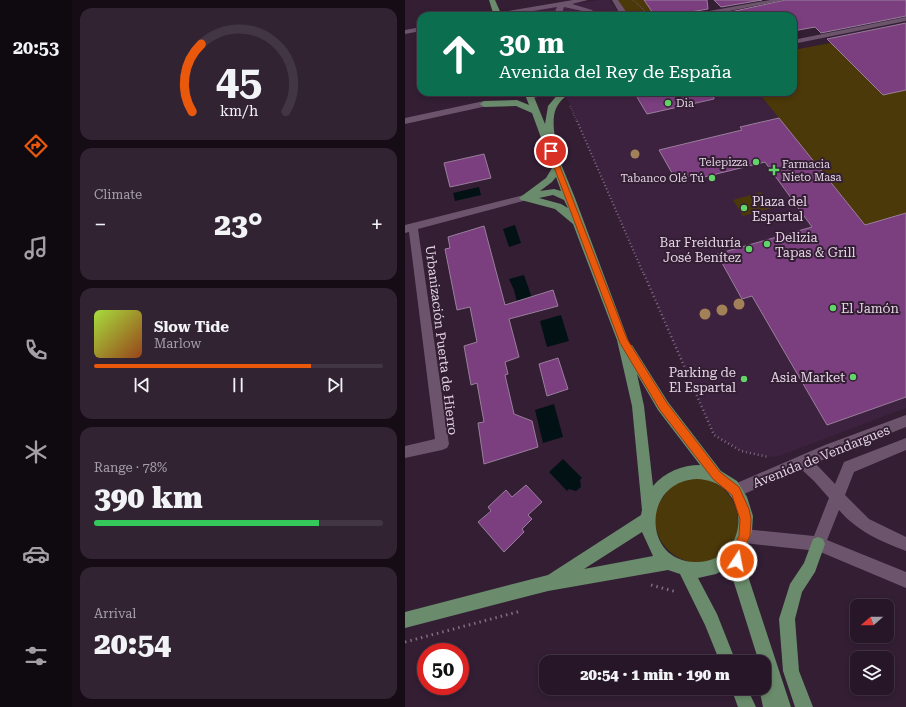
<!DOCTYPE html>
<html lang="en">
<head>
<meta charset="utf-8">
<style>
  :root { --surface:#261627; --page:#322333; --text:#f1f3f6; --muted:#a49fa7; --line:#423544; --accent:#ea580c }
  body { margin:0; font-family:"Roboto Serif",serif; background:var(--page); color:var(--text); height:100vh; display:flex; flex-direction:column; font-size:15px; white-space:nowrap }
  * { box-sizing:border-box; margin:0 }
  p { font-size:13px; color:var(--muted) }
  .icon { flex:none; width:22px; height:22px; fill:none; stroke:currentColor; stroke-width:2; stroke-linecap:round; stroke-linejoin:round }
  .map { position:relative; flex:1; overflow:hidden }
  .side { display:flex; flex-direction:column; gap:8px; padding:8px; background:#150c15; width:333px }
  .side>* { flex:none }
  .banner { position:absolute; left:12px; top:12px; width:380px; height:84px; border-radius:12px; box-shadow:0 2px 6px #0003,0 0 0 1px var(--line); background:#0b6e4f; color:#fff; overflow:hidden }
  .needle { width:26px; rotate:250deg }
  .fabs { position:absolute; left:445px; top:599px; display:grid; gap:8px }
  .fabs a { display:grid; place-items:center; width:44px; height:44px; border-radius:8px; background:var(--surface); box-shadow:0 2px 6px #0003,0 0 0 1px var(--line); font-size:20px }
  .speed { position:absolute; left:12px; top:643px; display:flex; gap:8px; font-size:20px; font-weight:700; text-align:center }
  .speed>* { display:grid; place-content:center; width:52px; height:52px; border-radius:50%; background:var(--surface); box-shadow:0 2px 6px #0003,0 0 0 1px var(--line); line-height:1 }
  .speed .limit { border:6px solid #d22; background:#fff; color:#111 }
  .pin { position:absolute; display:grid; place-items:center; width:34px; height:34px; color:#fff; margin:-17px; border:2px solid #fff; border-radius:50%; box-shadow:0 1px 4px #0007 }
  .me { position:absolute; width:44px; margin:-22px; rotate:11deg; stroke-linejoin:round; filter:drop-shadow(0 0 3px #0008) }
  .turn { display:flex; align-items:center; gap:14px; height:84px; padding:0 16px; font-size:18px }
  .turn .icon { width:52px; height:52px; stroke-width:2.5 }
  .turn b { display:block; font-size:28px; line-height:34px }
  .big { font-size:30px; font-weight:800; line-height:1.1 }
  .side .card { flex:1; display:flex; flex-direction:column; justify-content:center; gap:6px; min-width:0; padding:0 14px; border-radius:12px; background:var(--page) }
  .side .dial { align-items:center; gap:0 }
  .dial svg { height:104px; overflow:visible; fill:none; stroke:var(--line); stroke-width:7; stroke-linecap:round; text-anchor:middle }
  .dial text { fill:var(--text); stroke:none }
  .song { display:flex; align-items:center; gap:12px }
  .cover { width:48px; height:48px; border-radius:6px; background:linear-gradient(135deg,hsl(80 70% 55%),hsl(20 70% 35%)) }
  .played { height:4px; border-radius:2px; background:linear-gradient(90deg,var(--accent) 75%,var(--line) 75%) }
  .keys { display:flex; justify-content:space-around; direction:ltr }
  .heat { display:flex; justify-content:space-between; align-items:center; font-size:22px; direction:ltr }
  .charge { height:6px; border-radius:3px; background:linear-gradient(90deg,#34c759 78%,var(--line) 0) }
  .trip { position:absolute; left:134px; top:655px; width:232px; height:40px; border-radius:12px; background:var(--surface); box-shadow:0 2px 6px #0003,0 0 0 1px var(--line); font-weight:800; line-height:40px; text-align:center }
  main { display:flex; flex:1; min-height:0 }
  .dock { display:flex; flex-direction:column; width:72px; justify-content:space-around; align-items:center; background:#0f0910; color:var(--muted) }
  .dock .icon { width:28px; height:28px }
  .dock .current { color:var(--accent) }
  .dock b { font-size:18px; color:var(--text) }
  .map>svg:first-child { display:block }
  .built { fill:#3d223f }
  .green { fill:#4c3909 }
  .water { fill:#021113 }
  .building { fill:#7b3e7f; stroke:#997f9b }
  .lines { fill:none; stroke-linecap:round; stroke-linejoin:round }
  .path-far3 { stroke:#7f6d80; stroke-width:1.5; stroke-dasharray:0.5 2; stroke-linecap:butt }
  .path-far2 { stroke:#7f6d80; stroke-width:2; stroke-dasharray:1 2.5; stroke-linecap:butt }
  .path-far1 { stroke:#7f6d80; stroke-width:2.5; stroke-dasharray:1 3; stroke-linecap:butt }
  .path { stroke:#7f6d80; stroke-width:3; stroke-dasharray:1.5 4; stroke-linecap:butt }
  .minor { fill:#6c546d; fill-rule:evenodd }
  .major { fill:#6a8c6c; fill-rule:evenodd }
  .tree { fill:#a38158 }
  .route { fill:#ea580c; stroke:#983908 }
  .poi-dot { fill:#62d469; stroke:#331e34; stroke-width:1.5 }
  .labels { text-anchor:middle; stroke-width:4; stroke-linejoin:round; paint-order:stroke }
  .far-poi-label { font-size:11px; fill:#e3d4e3; stroke:#331e34; text-anchor:start }
  .poi-label { font-size:13px; fill:#e3d4e3; stroke:#331e34; text-anchor:start }
  .street-label { font-size:13px; fill:#e3d4e3; stroke:#331e34 }
</style>
</head>
<body>
<main>
<nav class="dock">
<b>20:53</b>
<svg class="icon current" aria-label="directions" viewBox="0 0 24 24"><path d="M12 3l9 9-9 9-9-9zM9 14v-3h6M13 9l2 2-2 2"/></svg>
<svg class="icon" aria-label="music" viewBox="0 0 24 24"><path d="M9 18V5l10-2v13"/><circle cx="6" cy="18" r="3"/><circle cx="16" cy="16" r="3"/></svg>
<svg class="icon" aria-label="phone" viewBox="0 0 24 24"><path d="M5 4h4l2 5-3 2q2 4 5 5l2-3 5 2v4C11 20 4 13 5 4z"/></svg>
<svg class="icon" aria-label="climate" viewBox="0 0 24 24"><path d="M12 3v18M4 7l16 10M4 17L20 7"/></svg>
<svg class="icon" aria-label="car" viewBox="0 0 24 24"><path d="M5 17H2v-5l4-1 3-4h7l3 4 3 1v5h-3M9 17h6M6 11h13"/><circle cx="7" cy="17" r="2"/><circle cx="17" cy="17" r="2"/></svg>
<svg class="icon" aria-label="filters" viewBox="0 0 24 24"><path d="M4 7h16M4 17h16"/><circle cx="9" cy="7" r="2"/><circle cx="15" cy="17" r="2"/></svg>
</nav>
<section class="side">
<div class="card dial"><svg viewBox="0 0 100 80">
<path d="M14 69A42 42 0 1 1 86 69"/>
<path d="M14 69A42 42 0 0 1 21 17" stroke="#ea580c"/>
<text x="50" y="56" font-size="32" font-weight="700">45</text>
<text x="50" y="72" font-size="11">km/h</text>
</svg></div>
<div class="card"><p>Climate</p>
<div class="heat"><a>−</a><b class="big">23°</b><a>+</a></div>
</div>
<div class="card">
<div class="song"><i class="cover"></i><div><b>Slow Tide</b><p>Marlow</p></div></div>
<div class="played"></div>
<div class="keys"><svg class="icon" aria-label="previous" viewBox="0 0 24 24"><path d="M18 5L8 12l10 7zM5 5v14"/></svg><svg class="icon" aria-label="pause" viewBox="0 0 24 24"><path d="M8 5v14M16 5v14"/></svg><svg class="icon" aria-label="next" viewBox="0 0 24 24"><path d="M6 5l10 7-10 7zM19 5v14"/></svg></div>
</div>
<div class="card"><p>Range · 78%</p><b class="big">390 km</b><div class="charge"></div></div>
<div class="card"><p>Arrival</p><b class="big">20:54</b></div>
</section>
<div class="map">
<svg width="501" height="707" viewBox="0 0 501 707">
  <rect width="100%" height="100%" fill="#331e34"/>
  <!-- built -->
  <g class="built">
    <path d="M194,0H205L215,16H124L122,12Z"/>
    <path d="M159,92H353L460,226L501,213V408L374,456L364,457L336,451L309,435Z"/>
  </g>
  <!-- green -->
  <g class="green">
    <path d="M210,0H239L250,16H220Z"/>
    <path d="M501,29V213L460,226L353,92H388V50Z"/>
    <path d="M356,192L367,208L338,216L328,200Z"/>
    <path d="M291,477C300,479 309,481 316,487C334,501 339,529 325,547C308,572 274,566 258,544C252,535 247,520 250,509C252,505 256,500 259,496C261,493 263,488 265,486C271,481 284,480 291,477Z"/>
  </g>
  <!-- water -->
  <g class="water">
    <path d="M74,187L76,195L50,201L48,193Z"/>
    <path d="M110,225L116,243L104,247L98,229Z"/>
    <path d="M119,275L127,298L112,302L109,290L104,279Z"/>
    <path d="M156,315L164,341L142,347L135,321Z"/>
    <path d="M149,404L158,437L138,443L130,410Z"/>
    <path d="M158,459L177,478L175,480L176,487L171,491L164,489L162,491L144,472Z"/>
  </g>
  <!-- building -->
  <g class="building">
    <path d="M239,0H302L303,9L262,16H250Z"/>
    <path d="M309,0H357L316,7Z"/>
    <path d="M380,0H501V16L416,33L410,27L388,31V16H323L321,13Z"/>
    <path d="M501,23V90L478,95L422,39Z"/>
    <path d="M229,92H308L309,99L242,114Z"/>
    <path d="M374,118L460,225L501,213V397L422,425L347,296L337,299L312,254L407,227L360,162L291,179L289,175L271,180L254,150L337,130L335,127Z"/>
    <path d="M79,154L86,178L45,187L39,163Z"/>
    <path d="M79,226L100,305L148,290L153,306L104,319L114,357L100,362L103,374L100,375L109,414L127,421L133,447L79,464L73,423L79,422L72,383L66,385L59,346L72,342L65,307L52,310L40,249L45,248L43,237Z"/>
    <path d="M153,358L163,389L142,396L134,364Z"/>
    <path d="M121,485L137,502L123,515L127,519L117,529L119,532L99,552L73,522L86,511L83,507L101,490L107,497Z"/>
  </g>
  <g class="lines">
    <!-- path-far3 -->
    <g class="path-far3">
      <path d="M228,0L239,10L241,16"/>
      <path d="M165,106L172,122"/>
    </g>
    <!-- path-far2 -->
    <path class="path-far2" d="M172,121L239,275"/>
    <!-- path-far1 -->
    <path class="path-far1" d="M239,274L309,435L336,451L363,457"/>
    <!-- path -->
    <g class="path">
      <path d="M246,585L272,592"/>
      <path d="M0,642L116,611"/>
    </g>
    <!-- minor -->
    <g class="minor">
      <path d="M168,0H183L167,4L187,10L192,16H184L182,12L159,7L156,16H148L152,7L98,16H81L85,14Z"/>
      <path d="M207,0H213L224,16H216Z"/>
      <path d="M365,0H379L300,16H284L288,14Z"/>
      <path d="M501,17V21L388,44V40Z"/>
      <path d="M16,27V31L0,34V30Z"/>
      <path d="M136,92H150L125,99L121,97Z"/>
      <path d="M79,101L83,104L82,106L0,124V118Z"/>
      <path d="M119,195L124,198L122,200L13,229L44,444L42,448L37,450L0,458V446L30,439L4,232L0,233V225Z"/>
      <path d="M501,415V427L410,463L430,484L439,462L501,438V450L449,472L440,495L464,519L501,537V551C475,541 452,531 434,510L422,540L501,572V588L413,551L339,543L334,541L332,536L334,531L339,529L409,536L424,498L409,481L396,469L330,498L325,496L323,491L325,486L420,445Z"/>
    </g>
    <!-- major -->
    <g class="major">
      <path d="M84,0H90L97,16H89Z"/>
      <path d="M119,92H127L140,124L143,106L154,93L181,92L183,94L179,96L160,97C146,108 148,123 150,139L147,142L170,198L225,345H227L263,402L316,471L332,481L342,497L348,516L347,531L341,549L328,564L333,562L338,565L341,570L386,707H358L354,688H359V662H354L325,570L328,565L311,574L293,578L312,614L331,662H315L300,625L275,574L263,570L143,591L0,628V612L143,575L236,515L237,510L227,406L212,340L168,224L150,209L116,200L114,198L141,178L147,168L127,113L111,106L79,107L75,104L79,101L112,100L124,105ZM151,177L156,191L149,189L135,191L147,182ZM148,195L159,200L163,208L156,204L134,198ZM232,374L253,410L295,465C277,465 260,472 248,486L239,406ZM292,479C349,481 346,564 290,562C237,561 237,481 292,479ZM237,532L248,556L179,569Z"/>
      <path d="M413,537L418,539L420,544L410,572L397,592L390,619L394,671L408,707H390L378,671L374,619L385,584L399,563L408,539Z"/>
      <path d="M326,688H342L351,707H333Z"/>
    </g>
  </g>
  <!-- trees -->
  <g class="tree">
    <circle cx="230" cy="154" r="4.5"/>
    <circle cx="334" cy="304" r="5.5"/>
    <circle cx="317" cy="310" r="5.5"/>
    <circle cx="300" cy="314" r="5.5"/>
  </g>
  <!-- route -->
  <path class="route" d="M146,148L149,151L222,339L262,403L315,472L334,487L344,509L346,519L345,536L337,553L338,561L336,565L332,567L328,565L326,552L334,536L335,519L327,495L308,479L255,410L215,343L143,151Z"/>
  <!-- markers -->
  <g class="poi-dot">
    <circle cx="263" cy="103" r="4"/>
    <circle cx="351" cy="162" r="4"/>
    <path d="M367 164h4v4h4v4h-4v4h-4v-4h-4v-4h4z"/>
    <circle cx="307" cy="178" r="4"/>
    <circle cx="339" cy="208" r="4"/>
    <circle cx="362" cy="244" r="4"/>
    <circle cx="344" cy="249" r="4"/>
    <circle cx="428" cy="308" r="4"/>
    <circle cx="448" cy="377" r="4"/>
    <circle cx="339" cy="379" r="4"/>
  </g>
  <g class="labels">
    <!-- far-poi labels -->
    <g class="far-poi-label">
      <text x="271" y="107">Dia</text>
      <text x="343" y="166" text-anchor="end">Telepizza</text>
      <text x="377" y="168">Farmacia<tspan x="377" dy="13">Nieto Masa</tspan></text>
      <text x="299" y="182" text-anchor="end">Tabanco Olé Tú</text>
    </g>
    <!-- poi labels -->
    <g class="poi-label">
      <text x="347" y="206">Plaza del<tspan x="347" dy="15">Espartal</tspan></text>
      <text x="370" y="242">Delizia<tspan x="370" dy="15">Tapas &amp; Grill</tspan></text>
      <text x="336" y="247" text-anchor="end">Bar Freiduría<tspan x="336" dy="15">José Benítez</tspan></text>
      <text x="436" y="313">El Jamón</text>
      <text x="331" y="377" text-anchor="end">Parking de<tspan x="331" dy="15">El Espartal</tspan></text>
      <text x="440" y="382" text-anchor="end">Asia Market</text>
    </g>
    <!-- street labels -->
    <g class="street-label">
      <text transform="translate(37 340) rotate(83)" y="5">Urbanización Puerta de Hierro</text>
      <text transform="translate(416 456) rotate(-22)" y="5">Avenida de Vendargues</text>
    </g>
  </g>
</svg>
<div class="fabs">
<a><svg class="needle" viewBox="-14 -14 28 28"><path d="M0-13l5 13h-10z" fill="#e53935"/><path d="M0 13l5-13h-10z" fill="#a49fa7"/></svg></a>
<a><svg class="icon" aria-label="layers" viewBox="0 0 24 24"><path d="M12 4l9 5-9 5-9-5zM3 14l9 5 9-5"/></svg></a>
</div>
<div class="speed"><div class="limit">50</div></div>
<div class="pin" style="left:146px;top:151px;background:#d93025"><svg class="icon" aria-label="arrive" viewBox="0 0 24 24"><path d="M6 21V4h12l-3 4 3 4H6"/></svg></div>
<svg class="me" style="left:332px;top:561px" viewBox="-20 -20 40 40"><circle r="17" fill="#ea580c" stroke="#fff" stroke-width="3"/><path d="M0-11L8 9 0 5-8 9z" fill="#fff"/></svg>
<div class="trip">20:54 · 1 min · 190 m</div>
<div class="banner">
<div class="turn"><svg class="icon" aria-label="ahead" viewBox="0 0 24 24"><path d="M12 20V5M6 11l6-6 6 6"/></svg><div><b>30 m</b>Avenida del Rey de España</div></div>
</div>
</div>
</main>
</body>
</html>
